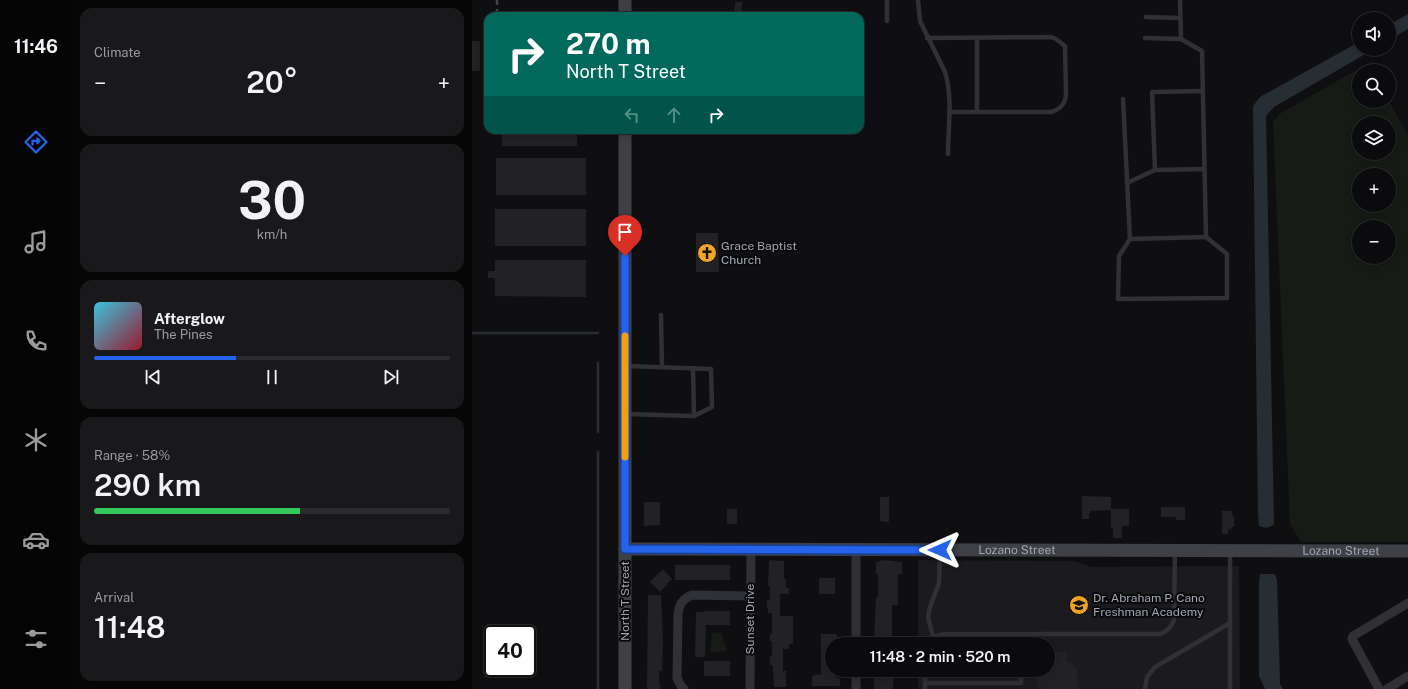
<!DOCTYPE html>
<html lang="en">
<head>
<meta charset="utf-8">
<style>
  :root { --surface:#0b0b0d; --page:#19191b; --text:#f1f3f6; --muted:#9a9b9d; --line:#2b2b2e; --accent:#2563eb }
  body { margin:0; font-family:"Public Sans",sans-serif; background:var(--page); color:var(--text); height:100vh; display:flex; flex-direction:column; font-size:15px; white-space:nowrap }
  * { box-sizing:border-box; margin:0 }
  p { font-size:13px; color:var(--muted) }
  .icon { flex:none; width:22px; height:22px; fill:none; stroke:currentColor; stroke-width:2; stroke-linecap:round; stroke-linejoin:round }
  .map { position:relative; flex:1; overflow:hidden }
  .drawer { display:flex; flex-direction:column; gap:8px; padding:8px; background:#060607; width:400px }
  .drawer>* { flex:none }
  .guide { position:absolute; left:12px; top:12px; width:380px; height:122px; border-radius:12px; box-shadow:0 2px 10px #0003,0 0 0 1px var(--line); background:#00695c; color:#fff; overflow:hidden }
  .buttons { position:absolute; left:880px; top:12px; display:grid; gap:8px }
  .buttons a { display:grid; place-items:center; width:44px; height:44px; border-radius:50%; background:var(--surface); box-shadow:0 2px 10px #0003,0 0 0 1px var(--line); font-size:20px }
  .speed { position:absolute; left:12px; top:625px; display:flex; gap:8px; font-size:20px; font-weight:700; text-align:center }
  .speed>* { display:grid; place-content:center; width:52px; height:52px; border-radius:50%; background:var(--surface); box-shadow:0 2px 10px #0003,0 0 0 1px var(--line); line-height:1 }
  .speed .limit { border:2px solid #111; border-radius:6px; background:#fff; color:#111 }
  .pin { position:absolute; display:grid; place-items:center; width:34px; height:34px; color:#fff; margin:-41px -17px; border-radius:50% 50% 50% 0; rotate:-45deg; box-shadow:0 0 4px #0007 }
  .pin .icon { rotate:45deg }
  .me { position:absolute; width:44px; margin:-22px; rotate:270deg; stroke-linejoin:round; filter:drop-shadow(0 0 3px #0008) }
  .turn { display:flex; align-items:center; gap:14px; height:84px; padding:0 16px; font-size:18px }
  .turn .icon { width:52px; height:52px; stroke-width:2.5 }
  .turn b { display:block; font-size:28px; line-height:34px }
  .lanes { display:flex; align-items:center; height:38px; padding:0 16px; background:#0003; justify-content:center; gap:20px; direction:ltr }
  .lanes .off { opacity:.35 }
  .big { font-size:30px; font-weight:600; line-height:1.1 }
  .drawer .tile { flex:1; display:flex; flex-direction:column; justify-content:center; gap:6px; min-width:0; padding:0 14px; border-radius:12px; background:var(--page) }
  .drawer .dial { align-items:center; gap:0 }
  .dial b { font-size:52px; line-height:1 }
  .song { display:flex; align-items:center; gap:12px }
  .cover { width:48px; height:48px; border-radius:6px; background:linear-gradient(135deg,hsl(190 70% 55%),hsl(350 70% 35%)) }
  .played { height:4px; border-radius:2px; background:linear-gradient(90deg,var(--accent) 40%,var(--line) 40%) }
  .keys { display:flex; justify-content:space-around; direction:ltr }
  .heat { display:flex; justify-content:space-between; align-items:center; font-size:22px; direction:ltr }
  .charge { height:6px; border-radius:3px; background:linear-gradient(90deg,#34c759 58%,var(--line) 0) }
  .trip { position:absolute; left:353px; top:637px; width:230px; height:40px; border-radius:20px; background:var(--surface); box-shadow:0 2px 10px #0003,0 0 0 1px var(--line); font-weight:600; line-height:40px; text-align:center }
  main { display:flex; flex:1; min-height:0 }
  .menu { display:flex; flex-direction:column; width:72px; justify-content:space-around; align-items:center; background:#040405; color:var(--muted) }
  .menu .icon { width:28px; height:28px }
  .menu .active { color:var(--accent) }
  .menu b { font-size:18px; color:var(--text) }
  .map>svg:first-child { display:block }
  .built { fill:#1b1b1e }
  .green { fill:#161b16; fill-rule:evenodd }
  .water { fill:#262e34 }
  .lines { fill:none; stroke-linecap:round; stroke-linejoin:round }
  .stream { stroke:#262e34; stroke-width:2.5 }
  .building { fill:#222225 }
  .lane { stroke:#303136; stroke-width:4.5 }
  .street { stroke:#303136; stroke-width:9 }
  .secondary { stroke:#3e4046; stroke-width:13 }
  .rail { stroke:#43454b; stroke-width:2.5; stroke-dasharray:5 4; stroke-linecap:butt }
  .route-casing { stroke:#184099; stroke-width:10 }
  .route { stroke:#2563eb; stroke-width:7 }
  .slow { stroke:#f59e0b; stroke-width:7 }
  .labels { text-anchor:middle; stroke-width:4; stroke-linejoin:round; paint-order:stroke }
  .poi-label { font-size:12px; fill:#a0a6b2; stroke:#0a0a0c; text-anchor:start }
  .street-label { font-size:12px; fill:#a0a6b2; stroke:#0a0a0c }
</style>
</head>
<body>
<main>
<nav class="menu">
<b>11:46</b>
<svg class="icon active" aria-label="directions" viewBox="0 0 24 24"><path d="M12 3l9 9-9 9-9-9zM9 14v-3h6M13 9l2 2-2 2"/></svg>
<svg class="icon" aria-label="music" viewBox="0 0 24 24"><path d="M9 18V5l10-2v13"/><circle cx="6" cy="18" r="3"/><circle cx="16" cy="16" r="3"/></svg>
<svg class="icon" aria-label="phone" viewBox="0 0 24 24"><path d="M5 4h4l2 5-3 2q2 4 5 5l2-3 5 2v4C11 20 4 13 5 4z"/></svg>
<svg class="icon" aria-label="climate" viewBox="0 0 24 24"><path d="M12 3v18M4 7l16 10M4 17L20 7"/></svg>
<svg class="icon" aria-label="car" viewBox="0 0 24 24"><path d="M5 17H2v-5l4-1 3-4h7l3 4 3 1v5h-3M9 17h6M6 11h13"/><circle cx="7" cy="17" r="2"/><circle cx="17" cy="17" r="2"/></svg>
<svg class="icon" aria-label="filters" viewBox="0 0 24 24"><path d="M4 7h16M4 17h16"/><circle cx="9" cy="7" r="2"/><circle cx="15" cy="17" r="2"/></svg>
</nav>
<section class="drawer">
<div class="tile"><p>Climate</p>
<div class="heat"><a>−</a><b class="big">20°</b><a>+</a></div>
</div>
<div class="tile dial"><b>30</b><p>km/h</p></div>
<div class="tile">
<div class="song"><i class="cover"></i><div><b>Afterglow</b><p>The Pines</p></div></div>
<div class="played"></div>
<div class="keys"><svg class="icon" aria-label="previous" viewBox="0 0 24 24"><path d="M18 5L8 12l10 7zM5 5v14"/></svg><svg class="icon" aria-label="pause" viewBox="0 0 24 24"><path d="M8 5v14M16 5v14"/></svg><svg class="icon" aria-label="next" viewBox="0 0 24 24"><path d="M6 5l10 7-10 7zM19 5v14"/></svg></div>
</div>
<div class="tile"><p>Range · 58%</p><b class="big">290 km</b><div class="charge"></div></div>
<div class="tile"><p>Arrival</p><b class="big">11:48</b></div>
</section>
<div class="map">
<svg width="936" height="689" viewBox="0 0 936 689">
  <rect width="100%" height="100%" fill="#0f0f11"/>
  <!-- built -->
  <path class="built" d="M446,560L602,561L619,567L767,566L768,689H446V670H576V644H446Z"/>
  <!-- green -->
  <g class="green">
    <path d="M897,63L901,71H887V101H917L936,136V542H829L818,524L801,122L809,113ZM887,123H917V153H887ZM887,175H917V205H887ZM887,227H917V257H887Z"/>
    <path d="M249,632L255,649L254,651L238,653L240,633Z"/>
  </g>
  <!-- water -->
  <g class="water">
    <path d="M936,14V29L917,40V25Z"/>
    <path d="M887,42V49H902L802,107L794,116L802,525L794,528L787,526L786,514L781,106L788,97Z"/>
    <path d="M788,574H803L805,580L808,684L811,689H793L787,676V584Z"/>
  </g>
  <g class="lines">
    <!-- stream -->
    <g class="stream">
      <path d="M0,333H126"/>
      <path d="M126,432V363"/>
      <path d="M126,452V689"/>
    </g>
  </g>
  <!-- building -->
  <g class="building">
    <path d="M263,2H270V16H262Z"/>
    <rect x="0" y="41" width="8" height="30"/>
    <rect x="30" y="130" width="75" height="16"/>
    <rect x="24" y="158" width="90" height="37"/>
    <rect x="23" y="209" width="91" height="37"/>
    <path d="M224,233H246L247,272H224Z"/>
    <path d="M23,260H114V297L23,296V278H16V271H23Z"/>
    <path d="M610,496L639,497V509H657V526H650V538H641V527H639V510L618,511V513H617V519H610Z"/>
    <path d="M408,497H417V521L416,522L408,521Z"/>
    <path d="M172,502H188V525L172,526Z"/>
    <path d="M689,507H713V520H704V517H689Z"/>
    <rect x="255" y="509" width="10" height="15"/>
    <path d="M750,511H760V515L762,517V527H759V530L756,529V534H750Z"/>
    <path d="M297,560L312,561V579H314V588H317V594H308V616H321V644H317V649H311V671H314V687H302L301,669L300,665H298V656H300V641H298V634H300V613H296V607H295V600H298V586H296Z"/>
    <path d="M412,560L430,562V574H426V605H420V644H410V639H402L404,597H406V574H404V562Z"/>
    <rect x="203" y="565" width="55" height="15"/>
    <path d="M191,569L200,579L188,592L178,582Z"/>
    <rect x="347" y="578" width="16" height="16"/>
    <path d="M176,595H189L191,641L190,671H187V683H188V689H175Z"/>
    <path d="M231,611H258V625H234L233,657H223L224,612H231Z"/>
    <path d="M349,634H365V644H360V671H364V678H368V686H340V676H343V674L349,675Z"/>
    <path d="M576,652H595V663H600L602,667H605V682L607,689H570V687H565V670H576Z"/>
    <rect x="232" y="661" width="26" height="15"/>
    <path d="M402,670H422L421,689H402Z"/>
  </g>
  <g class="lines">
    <!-- lane -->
    <g class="lane">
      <path d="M415,0V21"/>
      <path d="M446,0L448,21L473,72C481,97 476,129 476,154"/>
      <path d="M674,17L708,18"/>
      <path d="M455,38L579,37L584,39L593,46L594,95C593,104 589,109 579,112H477"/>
      <path d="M673,38L709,39"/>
      <path d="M651,99L658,239L734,237L730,51L709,39L708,0"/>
      <path d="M505,112V38"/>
      <path d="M683,170L680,92L731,91"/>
      <path d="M655,183L683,170L732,169"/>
      <path d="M658,239L647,256L646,299L755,298V254L734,237"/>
      <path d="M189,315L190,367"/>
      <path d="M221,368L222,416"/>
      <path d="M154,414L222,416L240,407L239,369L155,366"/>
      <path d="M548,634V644"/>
      <path d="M461,637L456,617L458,607L467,583L468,552"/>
      <path d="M455,644L461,637L473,634H688C696,631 699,627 702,620L703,551"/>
      <path d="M453,683H549V670"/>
      <path d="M453,689V670"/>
      <path d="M673,689L675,677L683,667L758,623"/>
      <path d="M758,689V551"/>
    </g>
    <!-- street -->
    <g class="street">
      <path d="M384,644V550"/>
      <path d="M212,689L209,686L205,678L206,615C207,605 210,599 220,595L278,596"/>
      <path d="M278,689L279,550"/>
      <path d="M384,689V670"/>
      <path d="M907,689L880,639L881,636L936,603"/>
      <path d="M915,689L936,676"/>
    </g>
    <!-- secondary -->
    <g class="secondary">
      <path d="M153,0V16"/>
      <path d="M153,130V689"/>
      <path id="s1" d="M153,549L936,551"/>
    </g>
    <!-- rail -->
    <path class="rail" d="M25,0V16"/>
  </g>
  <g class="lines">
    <defs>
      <path id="route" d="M153,256V549L468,550"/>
    </defs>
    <!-- route casing -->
    <use href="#route" class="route-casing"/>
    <!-- route -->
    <use href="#route" class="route"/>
    <!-- slow -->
    <path class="slow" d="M153,336V457"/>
  </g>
  <!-- icons -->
  <defs>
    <symbol id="church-disc" viewBox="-11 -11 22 22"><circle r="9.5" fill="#f1a527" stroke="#0a0a0c"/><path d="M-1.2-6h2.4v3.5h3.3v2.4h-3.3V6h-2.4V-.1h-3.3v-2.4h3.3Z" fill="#111"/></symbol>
    <symbol id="school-disc" viewBox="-11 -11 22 22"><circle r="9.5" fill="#f1a527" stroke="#0a0a0c"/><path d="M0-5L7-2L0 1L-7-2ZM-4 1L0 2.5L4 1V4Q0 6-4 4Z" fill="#111"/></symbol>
  </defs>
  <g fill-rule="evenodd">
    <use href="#church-disc" x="224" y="242" width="22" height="22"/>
    <use href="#school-disc" x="596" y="594" width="22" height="22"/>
  </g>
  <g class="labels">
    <!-- poi labels -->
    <g class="poi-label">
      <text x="249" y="250">Grace Baptist<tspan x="249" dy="14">Church</tspan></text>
      <text x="621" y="602">Dr. Abraham P. Cano<tspan x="621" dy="14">Freshman Academy</tspan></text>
    </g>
    <!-- street labels -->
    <g class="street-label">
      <text dy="4" stroke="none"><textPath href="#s1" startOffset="716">Lozano Street</textPath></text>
      <text dy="4" stroke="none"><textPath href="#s1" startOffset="392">Lozano Street</textPath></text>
      <text transform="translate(153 601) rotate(-90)" y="4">North T Street</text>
      <text transform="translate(278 619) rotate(-90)" y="4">Sunset Drive</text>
    </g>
  </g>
</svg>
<div class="buttons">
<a><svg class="icon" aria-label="sound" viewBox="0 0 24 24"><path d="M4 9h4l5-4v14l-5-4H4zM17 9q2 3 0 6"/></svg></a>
<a><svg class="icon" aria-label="search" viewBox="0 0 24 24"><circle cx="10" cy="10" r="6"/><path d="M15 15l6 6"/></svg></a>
<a><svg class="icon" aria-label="layers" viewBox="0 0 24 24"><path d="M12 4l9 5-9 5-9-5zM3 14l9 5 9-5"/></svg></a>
<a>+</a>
<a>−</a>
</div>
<div class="speed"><div class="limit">40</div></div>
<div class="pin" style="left:153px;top:256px;background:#d93025"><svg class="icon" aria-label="arrive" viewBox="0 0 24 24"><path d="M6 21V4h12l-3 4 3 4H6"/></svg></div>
<svg class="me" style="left:468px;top:550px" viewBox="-20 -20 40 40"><path d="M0-17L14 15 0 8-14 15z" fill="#2563eb" stroke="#fff" stroke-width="4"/></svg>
<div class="trip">11:48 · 2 min · 520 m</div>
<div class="guide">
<div class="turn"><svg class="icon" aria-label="right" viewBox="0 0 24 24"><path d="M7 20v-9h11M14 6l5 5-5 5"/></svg><div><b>270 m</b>North T Street</div></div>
<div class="lanes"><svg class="icon off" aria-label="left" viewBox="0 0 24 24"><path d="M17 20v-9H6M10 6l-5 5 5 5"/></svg><svg class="icon off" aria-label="ahead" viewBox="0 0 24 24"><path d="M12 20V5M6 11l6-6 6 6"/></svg><svg class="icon" aria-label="right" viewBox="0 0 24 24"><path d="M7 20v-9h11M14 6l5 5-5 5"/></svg></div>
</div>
</div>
</main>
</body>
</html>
